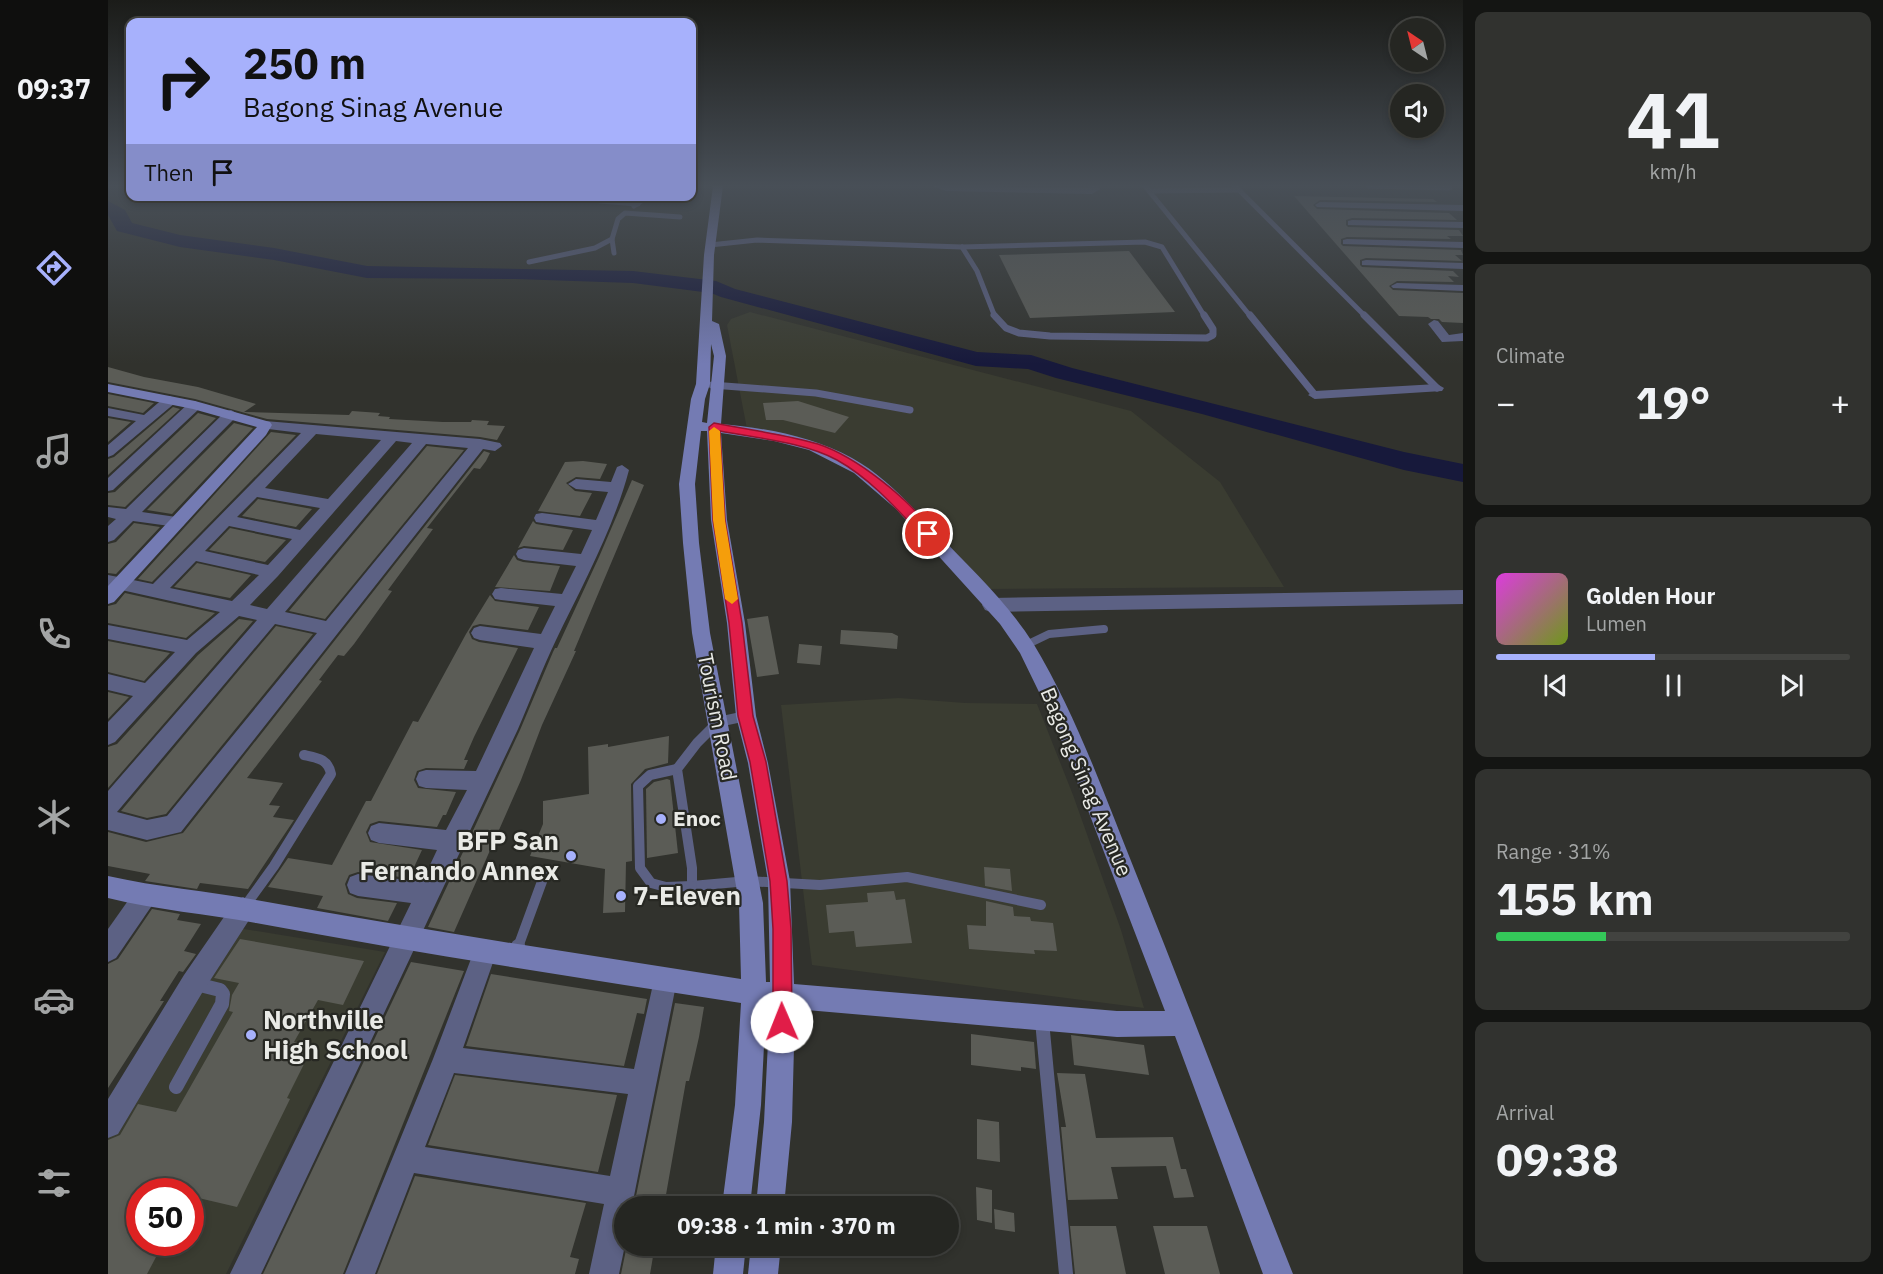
<!DOCTYPE html>
<html lang="en">
<head>
<meta charset="utf-8">
<style>
  :root { --surface:#252622; --page:#31322f; --text:#f1f3f6; --muted:#a3a5a5; --line:#424340; --accent:#a7b1fc }
  body { margin:0; font-family:"IBM Plex Sans",sans-serif; background:var(--page); color:var(--text); height:100vh; display:flex; flex-direction:column; font-size:22px; white-space:nowrap }
  * { box-sizing:border-box; margin:0 }
  p { font-size:20px; color:var(--muted) }
  .icon { flex:none; width:33px; height:33px; fill:none; stroke:currentColor; stroke-width:2; stroke-linecap:round; stroke-linejoin:round }
  .map { position:relative; flex:1; overflow:hidden }
  .side { display:flex; flex-direction:column; gap:12px; padding:12px; background:#141513; width:420px }
  .side>* { flex:none }
  .guide { position:absolute; left:18px; top:18px; width:570px; height:183px; border-radius:12px; box-shadow:0 3px 9px #0003,0 0 0 2px var(--line); background:#a7b1fc; color:#111; overflow:hidden }
  .needle { width:39px; rotate:325deg }
  .fabs { position:absolute; left:1282px; top:18px; display:grid; gap:12px }
  .fabs a { display:grid; place-items:center; width:54px; height:54px; border-radius:50%; background:var(--surface); box-shadow:0 3px 9px #0003,0 0 0 2px var(--line); font-size:30px }
  .speed { position:absolute; left:18px; top:1178px; display:flex; gap:12px; font-size:30px; font-weight:700; text-align:center }
  .speed>* { display:grid; place-content:center; width:78px; height:78px; border-radius:50%; background:var(--surface); box-shadow:0 3px 9px #0003,0 0 0 2px var(--line); line-height:1 }
  .speed .limit { border:9px solid #d22; background:#fff; color:#111 }
  .pin { position:absolute; display:grid; place-items:center; width:51px; height:51px; color:#fff; margin:-26px; border:3px solid #fff; border-radius:50%; box-shadow:0 2px 6px #0007 }
  .me { position:absolute; width:66px; margin:-33px; rotate:359deg; stroke-linejoin:round; filter:drop-shadow(0 0 4px #0008) }
  .turn { display:flex; align-items:center; gap:21px; height:126px; padding:0 18px; font-size:27px }
  .turn .icon { width:78px; height:78px; stroke-width:2.5 }
  .turn b { display:block; font-size:42px; line-height:51px }
  .then { display:flex; align-items:center; height:57px; padding:0 18px; background:#0003; gap:12px; font-size:22px }
  .big { font-size:45px; font-weight:700; line-height:1.1 }
  .side .tile { flex:1; display:flex; flex-direction:column; justify-content:center; gap:9px; min-width:0; padding:0 21px; border-radius:12px; background:var(--page) }
  .side .dial { align-items:center; gap:0 }
  .dial b { font-size:78px; line-height:1 }
  .song { display:flex; align-items:center; gap:18px }
  .cover { width:72px; height:72px; border-radius:9px; background:linear-gradient(135deg,hsl(300 70% 55%),hsl(80 70% 35%)) }
  .played { height:6px; border-radius:3px; background:linear-gradient(90deg,var(--accent) 45%,var(--line) 45%) }
  .keys { display:flex; justify-content:space-around; direction:ltr }
  .heat { display:flex; justify-content:space-between; align-items:center; font-size:33px; direction:ltr }
  .charge { height:9px; border-radius:4px; background:linear-gradient(90deg,#34c759 31%,var(--line) 0) }
  .trip { position:absolute; left:506px; top:1196px; width:345px; height:60px; border-radius:30px; background:var(--surface); box-shadow:0 3px 9px #0003,0 0 0 2px var(--line); font-weight:700; line-height:60px; text-align:center }
  main { display:flex; flex:1; min-height:0 }
  .dock { display:flex; flex-direction:column; width:108px; justify-content:space-around; align-items:center; background:#0f0f0e; color:var(--muted) }
  .dock .icon { width:42px; height:42px }
  .dock .selected { color:var(--accent) }
  .dock b { font-size:27px; color:var(--text) }
  .map>svg:first-child { display:block }
  .built { fill:#3a3c31; fill-rule:evenodd }
  .lines { fill:none; stroke-linecap:round; stroke-linejoin:round }
  .river { fill:#17193b; fill-rule:evenodd }
  .building { fill:#5b5c56 }
  .lane-far4 { stroke:#5c6184; stroke-width:5 }
  .lane-far3 { stroke:#5c6184; stroke-width:7 }
  .lane-far2 { stroke:#5c6184; stroke-width:8 }
  .lane-far1 { stroke:#5c6184; stroke-width:10 }
  .lane { stroke:#5c6184; stroke-width:14 }
  .street { fill:#5c6184; fill-rule:evenodd }
  .secondary { fill:#747bb3; fill-rule:evenodd }
  .route { fill:#e11d48; stroke:#92132f; stroke-width:1.5 }
  .slow { fill:#f59e0b }
  .poi-dot { fill:#a7b1fc; stroke:#272823; stroke-width:2 }
  .labels { text-anchor:middle; stroke-width:4.5; stroke-linejoin:round; paint-order:stroke }
  .street-label { font-size:21px; fill:#e9eae6; stroke:#272823 }
  .poi-label { font-size:21px; font-weight:bold; fill:#e9eae6; stroke:#272823; text-anchor:start }
  .near-poi-label { font-size:26px; font-weight:bold; fill:#e9eae6; stroke:#272823; text-anchor:start }
</style>
</head>
<body>
<main>
<nav class="dock">
<b>09:37</b>
<svg class="icon selected" aria-label="directions" viewBox="0 0 24 24"><path d="M12 3l9 9-9 9-9-9zM9 14v-3h6M13 9l2 2-2 2"/></svg>
<svg class="icon" aria-label="music" viewBox="0 0 24 24"><path d="M9 18V5l10-2v13"/><circle cx="6" cy="18" r="3"/><circle cx="16" cy="16" r="3"/></svg>
<svg class="icon" aria-label="phone" viewBox="0 0 24 24"><path d="M5 4h4l2 5-3 2q2 4 5 5l2-3 5 2v4C11 20 4 13 5 4z"/></svg>
<svg class="icon" aria-label="climate" viewBox="0 0 24 24"><path d="M12 3v18M4 7l16 10M4 17L20 7"/></svg>
<svg class="icon" aria-label="car" viewBox="0 0 24 24"><path d="M5 17H2v-5l4-1 3-4h7l3 4 3 1v5h-3M9 17h6M6 11h13"/><circle cx="7" cy="17" r="2"/><circle cx="17" cy="17" r="2"/></svg>
<svg class="icon" aria-label="filters" viewBox="0 0 24 24"><path d="M4 7h16M4 17h16"/><circle cx="9" cy="7" r="2"/><circle cx="15" cy="17" r="2"/></svg>
</nav>
<div class="map">
<svg width="1355" height="1274" viewBox="0 0 1355 1274">
  <rect width="100%" height="100%" fill="#31322d"/>
  <!-- built -->
  <g class="built">
    <path d="M642,312L1023,411L1112,482L1176,587L879,589L754,466L639,429L619,325L623,319Z"/>
    <path d="M791,698L857,703L929,704L965,795L1013,930L1036,1008L704,965L673,705Z"/>
    <path d="M118,926L277,952L118,1274H0V1117ZM32,1191H82V1242H32Z"/>
  </g>
  <g class="lines">
    <!-- river -->
    <path class="river" d="M0,201L17,210L24,223L72,235L166,248L259,266L525,271L608,281L627,289L869,352L923,355L964,368L1296,452L1355,464V482L1296,470L1094,414L948,378L920,369L868,366L613,297L603,293L525,283L408,279L259,278L166,260L72,247L9,231L0,215Z"/>
  </g>
  <!-- building -->
  <g class="building">
    <path d="M1186,196L1325,199L1329,202L1212,200L1205,205L1209,209L1341,213L1349,220L1244,218L1238,220V225L1240,227L1351,230L1355,236H1339L1343,239L1239,237L1233,239V244L1235,246L1353,250L1355,255H1347L1354,261L1258,258L1252,260V265L1254,267L1345,271L1351,277L1340,276L1346,282L1289,281L1281,286L1285,290L1355,293V323L1334,322L1331,319H1323L1320,317L1291,316Z"/>
    <path d="M1021,251L1067,312L922,318L891,255Z"/>
    <path d="M0,367L36,377L90,387L148,404L136,412L241,415L244,411L272,413L270,416L282,417L281,419L335,422H363L364,420L381,421L379,425L397,426L389,440L372,437L159,419L87,399L0,382Z"/>
    <path d="M0,394L46,403L35,413L0,406Z"/>
    <path d="M690,401L741,417L727,433L675,420H658L655,403Z"/>
    <path d="M65,407L72,409L0,475V459L6,457Z"/>
    <path d="M90,413L108,418L17,507L0,505V493L7,492Z"/>
    <path d="M0,418L23,422L0,442Z"/>
    <path d="M126,423L145,428L64,514L39,510Z"/>
    <path d="M163,432L188,435L44,582L30,579Z"/>
    <path d="M319,446L356,450L217,619L181,611Z"/>
    <path d="M376,451L382,453L378,461L372,469L366,468L319,528L325,529L280,590L284,591L246,644L236,656L230,655L211,680L214,681L139,778L175,783L161,805L172,806L165,817L186,820L140,889L92,883L89,889L37,881L42,874L0,866V832L38,842L75,833Z"/>
    <path d="M475,461L499,464L492,479L468,477L458,483L467,491L484,493L472,516L430,511L457,462Z"/>
    <path d="M524,480L536,485L466,651H468L434,725L413,780L346,932L320,927L412,730L445,652L447,648H449L491,557Z"/>
    <path d="M150,499L204,509L188,527L134,516Z"/>
    <path d="M425,521L428,524L465,530L455,550L416,546L410,548Z"/>
    <path d="M26,523L52,527L8,574L0,573V544L8,542Z"/>
    <path d="M122,528L178,540L157,562L101,550Z"/>
    <path d="M406,555L409,560L415,562L452,566L442,591L387,587Z"/>
    <path d="M89,563L143,575L122,598L66,587Z"/>
    <path d="M17,593L107,613L78,638L0,623V606L8,604Z"/>
    <path d="M382,595L387,601L431,607L420,630L372,624L365,626L361,632L364,639L371,642L410,648L366,737L356,760H360L356,769L318,768L309,771L306,780L310,788L348,792L338,815H335L329,827L271,821L262,824L258,832L262,842L314,850L301,878L250,872L241,875L237,884L240,894L249,898L289,903L280,921L209,908L215,896L160,887L180,858L224,865L258,801H263L305,721L310,722L358,634Z"/>
    <path d="M660,616L671,674L649,677L639,619Z"/>
    <path d="M131,619L145,621L0,788V747L9,744L90,655Z"/>
    <path d="M168,626L205,634L58,814L39,818L13,811Z"/>
    <path d="M733,630L784,633L790,636L789,649L732,644Z"/>
    <path d="M0,641L62,653L36,681L0,672Z"/>
    <path d="M691,644L714,646L712,665L689,663Z"/>
    <path d="M0,692L21,697L0,719Z"/>
    <path d="M561,736L560,763L537,769L523,784L524,861L518,862L517,912L495,913L497,869L422,856L435,824V801L481,794L480,747L500,744V747Z"/>
    <path d="M559,779L562,780L570,853L539,858L538,789L546,782Z"/>
    <path d="M876,867L902,869L904,891L877,886Z"/>
    <path d="M786,891L788,900L797,899L804,943L748,947L746,931L721,933L718,905L760,902L759,893Z"/>
    <path d="M878,901L905,907L906,916L922,917L923,921L945,923L949,951L926,950L927,954L861,949L859,925L878,926Z"/>
    <path d="M44,909L72,914L69,920L93,924L76,951L88,954L75,972L71,971L52,1001H56L0,1088V964L10,959Z"/>
    <path d="M132,939L256,961L235,1005L210,1000L186,1042L205,1046L179,1098L182,1099L129,1207L82,1196V1191H59L32,1185V1242H56L39,1274H0V1140L12,1135L30,1104L68,1112L125,1012L121,1011L124,995L131,983L106,978Z"/>
    <path d="M303,962L356,971L235,1274H155Z"/>
    <path d="M383,974L539,999L536,1014L529,1013L516,1066L358,1046Z"/>
    <path d="M567,1003L596,1007L591,1037L581,1081H578L556,1206H526Z"/>
    <path d="M863,1034L926,1042L928,1069L913,1067V1071L863,1065Z"/>
    <path d="M963,1035L1036,1045L1041,1075L966,1065Z"/>
    <path d="M949,1073L977,1074L988,1138L1065,1137L1073,1169H1078L1086,1197L1066,1198L1058,1166L1003,1167L1010,1199L960,1200L953,1127H958Z"/>
    <path d="M347,1075L509,1095L490,1172L320,1145Z"/>
    <path d="M869,1119L891,1122L892,1162L869,1159Z"/>
    <path d="M307,1176L478,1203L462,1257L471,1259L467,1274H269Z"/>
    <path d="M868,1187L884,1190V1223L869,1220Z"/>
    <path d="M886,1209L906,1213L907,1232L887,1229Z"/>
    <path d="M962,1226H1008L1018,1274H967Z"/>
    <path d="M1045,1226H1099L1112,1274H1057Z"/>
    <path d="M519,1245H547L542,1274H513Z"/>
  </g>
  <g class="lines">
    <!-- lane-far4 -->
    <g class="lane-far4">
      <path d="M1037,186L1143,317"/>
      <path d="M1127,186L1258,317"/>
      <path d="M1261,186L1342,188"/>
      <path d="M1041,191L1130,190"/>
      <path d="M492,201L530,204"/>
      <path d="M526,206L541,196"/>
      <path d="M504,239L506,253"/>
      <path d="M602,245L649,240L854,247"/>
      <path d="M854,247L869,271L887,317"/>
      <path d="M854,247L1037,242L1054,247L1097,317"/>
      <path d="M421,262L487,248L504,239L510,219L517,213L572,217"/>
    </g>
    <!-- lane-far3 -->
    <g class="lane-far3">
      <path d="M886,315L898,328L911,333L942,336L1099,338L1105,335V329L1096,315"/>
      <path d="M1142,315L1207,395"/>
      <path d="M1256,315L1329,388"/>
      <path d="M604,385L708,393L802,410"/>
    </g>
    <!-- lane-far2 -->
    <path class="lane-far2" d="M916,646L941,634L996,629"/>
    <!-- lane-far1 -->
    <g class="lane-far1">
      <path d="M638,716L610,722L589,743L569,769L584,868V886L640,881L712,885L799,877L933,905"/>
      <path d="M569,769L542,775L530,786L532,868L543,883L558,887L584,886"/>
      <path d="M135,909L166,866L223,774C220,759 210,758 196,755"/>
      <path d="M410,947L436,876"/>
    </g>
    <!-- lane -->
    <g class="lane">
      <path d="M407,954L410,946"/>
      <path d="M934,1021L958,1274"/>
      <path d="M68,1087L114,1004L115,994L112,990L88,984"/>
    </g>
    <!-- street -->
    <g class="street">
      <path d="M824,186L982,188L980,186H990L992,189L984,194L838,191Z"/>
      <path d="M1212,202L1355,205V211L1209,207L1207,205Z"/>
      <path d="M1244,220L1355,222V228L1240,225V221Z"/>
      <path d="M1239,239L1355,242V248L1235,244V240Z"/>
      <path d="M1258,260L1355,263V269L1254,265V261Z"/>
      <path d="M1289,283L1355,285V291L1285,288L1283,286Z"/>
      <path d="M1326,320L1330,321L1341,335L1355,333V341L1334,342L1320,324Z"/>
      <path d="M1329,384L1336,388L1334,391L1207,399L1200,395L1207,391Z"/>
      <path d="M62,396L69,400L67,403L5,455L0,457V445L28,421L0,416V408L36,415L57,397Z"/>
      <path d="M87,401L94,405L92,408L5,490L0,491V478L82,402Z"/>
      <path d="M123,410L130,414L128,417L34,512L75,518L77,522L75,526L69,527L25,521L6,540L0,542V526L8,519L0,517V507L18,509L118,411Z"/>
      <path d="M157,421L372,439L392,443L394,446L387,451L375,449L73,832L39,840L0,830V791L149,620L131,616L88,653L7,742L0,745V722L25,696L0,690V674L37,683L67,652L0,639V625L79,640L112,612L0,587V575L45,584L193,433L152,428L150,425L152,422ZM208,434L273,440L220,499L157,488ZM288,441L304,443L159,609L142,605L170,576ZM318,444L360,448L218,621L177,612ZM149,497L212,508L192,530L129,517ZM121,526L184,539L160,565L97,551ZM88,561L151,575L124,601L62,588ZM167,624L209,633L59,816L39,820L9,812Z"/>
      <path d="M514,465L521,470C505,530 475,584 448,640C434,669 423,699 410,729L153,1274H122L303,903L250,896L242,893L239,885L242,877L250,874L314,882L329,850L271,843L263,840L260,833L263,826L271,823L338,830L359,790L318,788L311,786L308,779L311,772L318,770L368,771L426,648L372,640L366,638L363,633L366,628L372,626L433,634L447,606L393,600L387,599L384,594L387,589L393,588L454,594L468,566L416,560L410,558L408,554L410,550L416,548L473,554L484,530L434,523L428,522L426,518L428,514L434,513L488,520L500,492L468,489L460,484L468,479L503,482L509,467Z"/>
      <path d="M1355,590V604L883,612L877,610L874,605L877,600L883,598Z"/>
      <path d="M37,885L45,888L48,896L45,904L8,958L0,962V929L29,888Z"/>
      <path d="M135,897L143,901L147,909L143,917L94,993L10,1134L0,1138V1099L76,975L127,901Z"/>
      <path d="M377,939L385,943L389,951L355,1048L526,1069L548,971L557,968L566,971L569,980L524,1206H516L517,1245L511,1274H481L496,1204L306,1173L267,1274H237L325,1059L369,943ZM346,1073L520,1094L502,1176L317,1147Z"/>
    </g>
    <!-- secondary -->
    <g class="secondary">
      <path d="M605,186H615L606,255L604,321L611,324L618,356L613,424C657,428 704,436 744,458C777,476 803,506 829,533C862,568 899,602 925,643C968,714 996,794 1027,871C1081,1005 1131,1139 1185,1274H1155L1067,1036L1009,1037L687,1009L684,1122L676,1206H648L656,1122L661,1022L662,1007L658,1006L653,1105L642,1206H614L627,1105L633,1003C471,978 309,953 148,923C99,914 49,910 0,898V876C49,887 99,891 148,900C309,929 471,954 633,979L631,903L584,633L575,543L571,484L583,399L588,384L596,255ZM603,344L606,356L599,423L594,422L597,399L602,384ZM593,431H599L603,520L619,623L628,716L640,763L660,881L662,982H658L655,903L602,633L591,543L587,484ZM613,433L666,441L701,450L746,473L788,509L892,624L912,653L948,727L1057,1011H1009L686,984L682,881L660,763L648,716L637,623L619,520Z"/>
      <path d="M0,384L87,401L162,422L164,425L158,435L6,602L0,604V586L149,427L85,409L0,392Z"/>
      <path d="M608,1245H638L635,1274H605Z"/>
      <path d="M643,1245H673L670,1274H640Z"/>
    </g>
  </g>
  <!-- sky -->
  <linearGradient id="sky" x2="0" y2="1"><stop stop-color="#1b1c19"/><stop offset="0.51" stop-color="#484f57"/><stop offset="1" stop-color="#484f57" stop-opacity="0"/></linearGradient>
  <rect width="1355" height="364" fill="url(#sky)"/>
  <!-- route -->
  <path class="route" d="M606,423C640,430 677,434 710,444C749,457 803,500 826,534L824,537H815C789,509 763,479 729,460C697,442 647,438 612,431L617,520L634,623L645,716L658,762L679,881L683,929L684,1022L681,1029L674,1032L667,1029L665,1022V929L662,881L642,762L630,716L621,623L605,520L601,427Z"/>
  <!-- slow -->
  <path class="slow" d="M606,427L612,431L617,520L630,599L624,604L617,599L605,520L601,431Z"/>
  <!-- markers -->
  <g class="poi-dot">
    <circle cx="553" cy="819" r="6"/>
    <circle cx="463" cy="856" r="6"/>
    <circle cx="513" cy="896" r="6"/>
    <circle cx="143" cy="1035" r="6"/>
  </g>
  <g class="labels">
    <!-- street labels -->
    <g class="street-label">
      <text transform="translate(609 717) rotate(79)" y="7">Tourism Road</text>
      <text transform="translate(978 782) rotate(67)" y="7">Bagong Sinag Avenue</text>
    </g>
    <!-- poi labels -->
    <g class="poi-label">
      <text x="565" y="826">Enoc</text>
    </g>
    <!-- near-poi labels -->
    <g class="near-poi-label">
      <text x="451" y="850" text-anchor="end">BFP San<tspan x="451" dy="30">Fernando Annex</tspan></text>
      <text x="525" y="905">7-Eleven</text>
      <text x="155" y="1029">Northville<tspan x="155" dy="30">High School</tspan></text>
    </g>
  </g>
</svg>
<div class="fabs">
<a><svg class="needle" viewBox="-14 -14 28 28"><path d="M0-13l5 13h-10z" fill="#e53935"/><path d="M0 13l5-13h-10z" fill="#a3a5a5"/></svg></a>
<a><svg class="icon" aria-label="sound" viewBox="0 0 24 24"><path d="M4 9h4l5-4v14l-5-4H4zM17 9q2 3 0 6"/></svg></a>
</div>
<div class="speed"><div class="limit">50</div></div>
<div class="pin" style="left:820px;top:534px;background:#d93025"><svg class="icon" aria-label="arrive" viewBox="0 0 24 24"><path d="M6 21V4h12l-3 4 3 4H6"/></svg></div>
<svg class="me" style="left:674px;top:1022px" viewBox="-20 -20 40 40"><circle r="19" fill="#fff"/><path d="M0-13L10 11 0 6-10 11z" fill="#e11d48"/></svg>
<div class="trip">09:38 · 1 min · 370 m</div>
<div class="guide">
<div class="turn"><svg class="icon" aria-label="right" viewBox="0 0 24 24"><path d="M7 20v-9h11M14 6l5 5-5 5"/></svg><div><b>250 m</b>Bagong Sinag Avenue</div></div>
<div class="then">Then<svg class="icon" aria-label="arrive" viewBox="0 0 24 24"><path d="M6 21V4h12l-3 4 3 4H6"/></svg></div>
</div>
</div>
<section class="side">
<div class="tile dial"><b>41</b><p>km/h</p></div>
<div class="tile"><p>Climate</p>
<div class="heat"><a>−</a><b class="big">19°</b><a>+</a></div>
</div>
<div class="tile">
<div class="song"><i class="cover"></i><div><b>Golden Hour</b><p>Lumen</p></div></div>
<div class="played"></div>
<div class="keys"><svg class="icon" aria-label="previous" viewBox="0 0 24 24"><path d="M18 5L8 12l10 7zM5 5v14"/></svg><svg class="icon" aria-label="pause" viewBox="0 0 24 24"><path d="M8 5v14M16 5v14"/></svg><svg class="icon" aria-label="next" viewBox="0 0 24 24"><path d="M6 5l10 7-10 7zM19 5v14"/></svg></div>
</div>
<div class="tile"><p>Range · 31%</p><b class="big">155 km</b><div class="charge"></div></div>
<div class="tile"><p>Arrival</p><b class="big">09:38</b></div>
</section>
</main>
</body>
</html>
